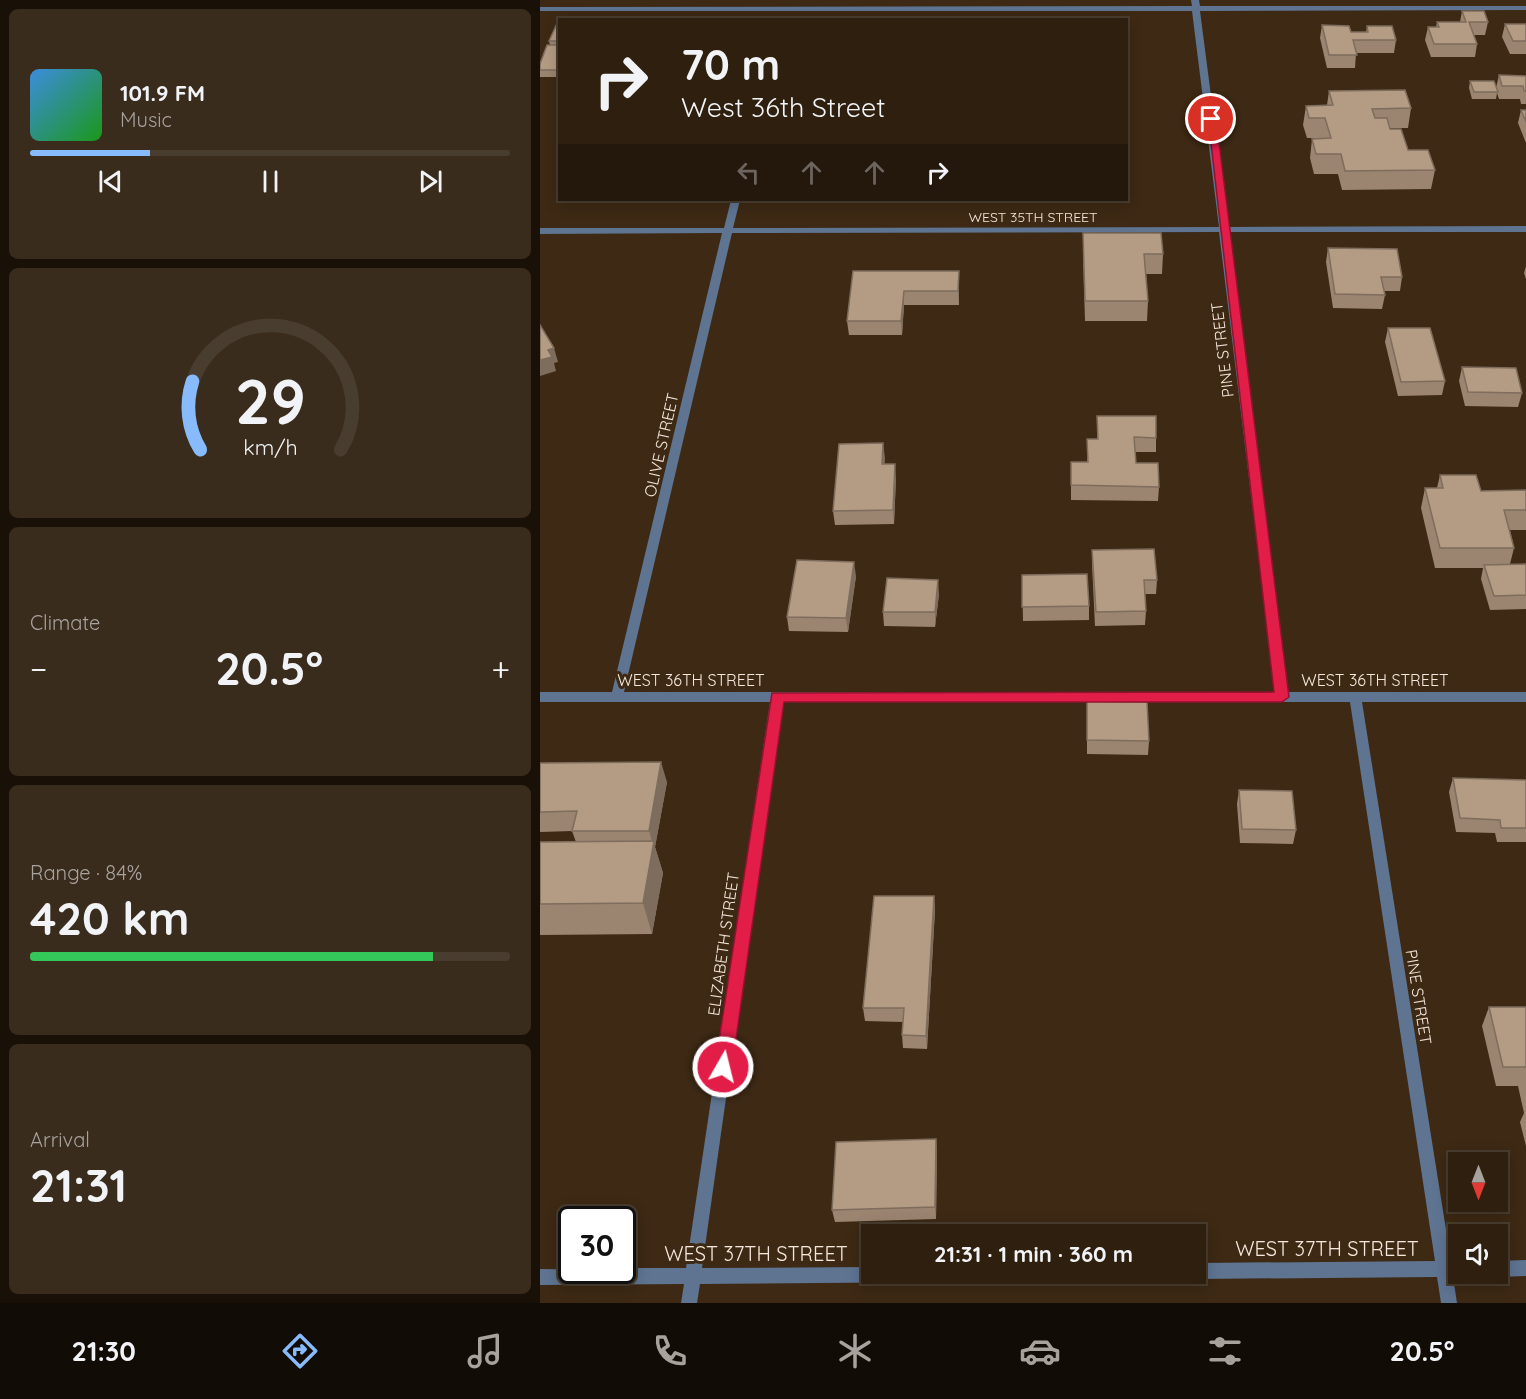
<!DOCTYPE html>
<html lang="en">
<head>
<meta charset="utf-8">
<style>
  :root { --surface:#2e1f0f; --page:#3a2c1d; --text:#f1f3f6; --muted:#a7a29e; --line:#493d2f; --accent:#87bbfc }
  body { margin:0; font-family:Quicksand,sans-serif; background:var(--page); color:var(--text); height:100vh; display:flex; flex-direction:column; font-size:22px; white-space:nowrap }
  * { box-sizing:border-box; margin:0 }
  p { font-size:20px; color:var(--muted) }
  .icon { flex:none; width:33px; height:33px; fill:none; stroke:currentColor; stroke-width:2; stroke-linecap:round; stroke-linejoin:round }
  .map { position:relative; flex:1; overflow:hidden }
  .panel { display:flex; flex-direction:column; gap:9px; padding:9px; background:#191108; width:540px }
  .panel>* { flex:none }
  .top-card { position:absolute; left:18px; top:18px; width:570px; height:183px; border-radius:0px; box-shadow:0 3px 15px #0003,0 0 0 2px var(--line); background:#2e1f0f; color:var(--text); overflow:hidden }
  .needle { width:39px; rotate:180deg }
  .controls { position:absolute; left:908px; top:1152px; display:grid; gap:12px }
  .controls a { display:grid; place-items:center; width:60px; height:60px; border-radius:0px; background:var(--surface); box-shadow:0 3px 15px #0003,0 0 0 2px var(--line); font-size:30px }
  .speed { position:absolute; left:18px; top:1206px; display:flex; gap:12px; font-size:30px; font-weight:700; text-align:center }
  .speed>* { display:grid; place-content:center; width:78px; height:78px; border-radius:50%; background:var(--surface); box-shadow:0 3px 15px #0003,0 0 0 2px var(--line); line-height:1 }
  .speed .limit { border:3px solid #111; border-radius:9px; background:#fff; color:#111 }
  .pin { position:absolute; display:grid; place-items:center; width:51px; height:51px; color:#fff; margin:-26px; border:3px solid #fff; border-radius:50%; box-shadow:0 2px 6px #0007 }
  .me { position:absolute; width:66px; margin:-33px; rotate:8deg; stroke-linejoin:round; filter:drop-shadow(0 0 4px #0008) }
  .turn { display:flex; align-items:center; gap:21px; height:126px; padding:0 24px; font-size:27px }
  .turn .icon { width:78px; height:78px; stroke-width:2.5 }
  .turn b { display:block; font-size:42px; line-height:51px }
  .lanes { display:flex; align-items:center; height:57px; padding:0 24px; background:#0003; justify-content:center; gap:30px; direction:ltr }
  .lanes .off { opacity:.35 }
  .big { font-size:45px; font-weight:700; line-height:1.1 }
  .panel .widget { flex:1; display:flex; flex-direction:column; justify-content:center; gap:9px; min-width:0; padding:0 21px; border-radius:9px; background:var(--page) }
  .panel .dial { align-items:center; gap:0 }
  .dial svg { height:156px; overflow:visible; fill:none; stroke:var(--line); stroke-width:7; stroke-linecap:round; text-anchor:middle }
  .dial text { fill:var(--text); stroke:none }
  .song { display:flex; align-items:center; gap:18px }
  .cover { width:72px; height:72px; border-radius:9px; background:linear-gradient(135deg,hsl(210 70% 55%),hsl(120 70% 35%)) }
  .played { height:6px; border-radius:3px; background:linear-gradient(90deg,var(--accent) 25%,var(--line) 25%) }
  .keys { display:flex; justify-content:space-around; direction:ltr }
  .heat { display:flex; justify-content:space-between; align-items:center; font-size:33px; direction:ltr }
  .charge { height:9px; border-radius:4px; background:linear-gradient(90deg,#34c759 84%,var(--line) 0) }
  .trip { position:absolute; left:321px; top:1224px; width:345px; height:60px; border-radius:0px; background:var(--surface); box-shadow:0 3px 15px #0003,0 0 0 2px var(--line); font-weight:700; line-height:60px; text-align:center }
  .tabs { display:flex; height:96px; justify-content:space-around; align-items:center; background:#120c06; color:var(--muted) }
  .tabs .icon { width:42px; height:42px }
  .tabs .selected { color:var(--accent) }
  .tabs b { font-size:27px; color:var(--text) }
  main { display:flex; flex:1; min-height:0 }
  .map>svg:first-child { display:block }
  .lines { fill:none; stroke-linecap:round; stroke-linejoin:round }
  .street { fill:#5e7491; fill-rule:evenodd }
  .wall { fill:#9b8571 }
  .shaded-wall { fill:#7e6c5c }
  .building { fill:#b49b83; stroke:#7e6c5c; stroke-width:1.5 }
  .route { fill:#e11d48; stroke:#92132f; stroke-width:1.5 }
  .labels { text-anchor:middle; stroke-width:6; stroke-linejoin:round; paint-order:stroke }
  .far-street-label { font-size:14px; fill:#f5e7db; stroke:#3d2914 }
  .street-label { font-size:16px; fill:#f5e7db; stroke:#3d2914 }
  .near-street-label { font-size:20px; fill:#f5e7db; stroke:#3d2914 }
</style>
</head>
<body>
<main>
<section class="panel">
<div class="widget">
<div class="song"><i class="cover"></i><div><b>101.9 FM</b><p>Music</p></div></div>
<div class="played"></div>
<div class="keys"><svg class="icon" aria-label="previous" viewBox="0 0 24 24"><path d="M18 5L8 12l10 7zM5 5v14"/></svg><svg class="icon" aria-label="pause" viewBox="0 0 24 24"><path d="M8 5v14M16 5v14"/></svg><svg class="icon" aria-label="next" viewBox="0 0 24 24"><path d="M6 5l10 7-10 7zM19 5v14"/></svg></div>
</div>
<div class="widget dial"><svg viewBox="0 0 100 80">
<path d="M14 69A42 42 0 1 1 86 69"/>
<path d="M14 69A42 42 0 0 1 10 34" stroke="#87bbfc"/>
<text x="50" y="56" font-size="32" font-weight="700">29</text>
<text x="50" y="72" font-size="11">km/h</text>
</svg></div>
<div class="widget"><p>Climate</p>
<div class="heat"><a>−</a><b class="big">20.5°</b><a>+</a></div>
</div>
<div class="widget"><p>Range · 84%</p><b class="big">420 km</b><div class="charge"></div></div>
<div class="widget"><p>Arrival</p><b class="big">21:31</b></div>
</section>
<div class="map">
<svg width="986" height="1303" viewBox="0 0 986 1303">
  <rect width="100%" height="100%" fill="#3d2914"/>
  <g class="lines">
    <!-- street -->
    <g class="street">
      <path d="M651,0H659L660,6H986V10L660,11L688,227L986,226V232H689L748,692H986V702H822L911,1261H918V1274H924L913,1277L917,1303H901L897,1277L656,1279L650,1277L649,1274H656V1263L895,1261L810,702H242L162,1268L332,1267V1274H404L402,1280L396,1282L160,1284L157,1303H141L144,1284L0,1285V1269L82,1270V1268H146L230,702H0V692H72L182,233L0,234V228H184L191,200H200L193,228L679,227L652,11H0V7L652,6ZM679,232L735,692H84L192,233Z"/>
      <path d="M986,1260V1276L957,1277L951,1274H957V1261Z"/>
    </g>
  </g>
  <!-- wall -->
  <g class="wall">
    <path d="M922,11L948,22L945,35H934L937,44L935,57H891L885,40L888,27H896L897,22H920Z"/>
    <path d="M20,20V77H0V64L10,45L9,41Z"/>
    <path d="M965,24H986V54H970L962,37Z"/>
    <path d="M782,25L811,32H826L827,26L856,40L854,53H816L815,68H787L780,38Z"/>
    <path d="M959,75L986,76V104H981L980,99H959L957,93L956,99H932L929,88L930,81L956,88Z"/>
    <path d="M789,91L871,108L868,128H850L868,150L895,170L891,189L802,190L798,174H774L770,158L772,139H783V138H767L763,125L766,106L787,105Z"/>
    <path d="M981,110H986V143L978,123Z"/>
    <path d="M586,174L587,182L586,202H501V200H586Z"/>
    <rect x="393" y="200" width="31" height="1"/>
    <path d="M543,233L623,254L622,274H606L608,301L607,321H545L543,253Z"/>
    <path d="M788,248L862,277L860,291H844L845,295L842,309L793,308L786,262Z"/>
    <path d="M986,266V279L984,273Z"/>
    <path d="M313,271L419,284V305H364L362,335H309L307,321Z"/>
    <path d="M848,328L905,381L902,395L858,396L845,342Z"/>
    <path d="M922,367L982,393L978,407L925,406L919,381Z"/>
    <path d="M557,416L616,438V452H595L596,463L619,487L618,501L531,500V462H547V439H557Z"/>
    <path d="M343,443L344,464L356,478L354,524L295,525L293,511Z"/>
    <path d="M900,475L941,491L986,490V530H970L974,548L970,564H986V609L950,610L941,579L943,568H895L881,508L885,488H897Z"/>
    <path d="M552,550L617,580L616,594H605L606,611L605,625L555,626L552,564Z"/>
    <path d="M482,575L549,606V620L483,621Z"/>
    <path d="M316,576L308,632L249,631L247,617Z"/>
    <path d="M399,594L395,627L344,626L343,612Z"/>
    <path d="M547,701L609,741L608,755L547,754Z"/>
    <path d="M0,763L127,782L115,847L123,873L112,934L0,935V842H36L32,831L0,832Z"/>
    <path d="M913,778L986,780V842H957L955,833L916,832L909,792Z"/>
    <path d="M699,790L756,830L753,844L700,843L697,804Z"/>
    <path d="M394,896L395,910L387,1049L363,1048L362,1035L363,1022L325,1021L323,1008Z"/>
    <path d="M949,1007H986V1146L980,1122L984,1113L978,1086H956L942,1026Z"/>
    <path d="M396,1139L397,1152L396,1219L295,1222L292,1210Z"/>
  </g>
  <!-- shaded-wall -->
  <g class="shaded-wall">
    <path d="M419,271V305L418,291Z"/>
    <path d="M364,291V305L362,335L361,321Z"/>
    <path d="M14,348L18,362L14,363L16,371L0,376V360L8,350Z"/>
    <path d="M343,443L345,458L344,479L342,464Z"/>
    <path d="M355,464L356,478L354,524L353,510Z"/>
    <path d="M314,562L316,576L308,632L306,618Z"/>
    <path d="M398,580L399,594L395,627V612Z"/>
    <path d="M121,762L127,782L115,847L123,873L112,934L103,903L113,845L109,831Z"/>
    <path d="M394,896L395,910L387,1049L386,1036Z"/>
    <path d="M396,1139L397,1152L396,1219L395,1207Z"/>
  </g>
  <!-- building -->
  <g class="building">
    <path d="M922,11H944L948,22H929L937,44H894L888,27H899L897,22H926Z"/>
    <path d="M19,19L31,20H20V41H9Z"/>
    <path d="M965,24H986V41H973Z"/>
    <path d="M782,25L809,26L811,32H828L827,26H852L856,40H813L817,55H789Z"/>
    <path d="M7,45H20V70H0V64Z"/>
    <path d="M959,75L986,76V91H984L983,86H962Z"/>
    <path d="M930,81H954L958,92H934Z"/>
    <path d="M865,90L871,108L832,109L835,118H847L850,129H861L868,150H888L895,170L805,171L801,154H776L772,139L791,138L785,118H769L766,106L793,105L789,91Z"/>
    <path d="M981,110H986V122Z"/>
    <path d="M543,233H621L623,254H604L608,301H545Z"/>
    <path d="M788,248L857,249L862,277H841L845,295L795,294Z"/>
    <path d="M313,271H419L418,291H364L361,321H307Z"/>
    <path d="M0,325L14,348L8,350L12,357L0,360Z"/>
    <path d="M848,328H890L905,381L861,382Z"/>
    <path d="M922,367L976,368L982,393L928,392Z"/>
    <path d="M557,416H616V438L594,437L596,463H618L619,487L531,485V462H548L547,439H558Z"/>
    <path d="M343,443L342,464H355L353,510L293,511L299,444Z"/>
    <path d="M900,475H936L941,491L986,490V510H964L974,548H900L885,488H903Z"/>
    <path d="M614,549L617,580H604L606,611L556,612L552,550Z"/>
    <path d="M257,560L314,562L306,618L247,617Z"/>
    <path d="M986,564V595L954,596L944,565Z"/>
    <path d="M547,574L549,606L482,607V575Z"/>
    <path d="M347,578L398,580L395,612H343Z"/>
    <path d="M547,701L607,702L609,741L547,740Z"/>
    <path d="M121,762L109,831H32L37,811L0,812V763Z"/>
    <path d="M913,778L986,780V828H961L960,820L920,818Z"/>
    <path d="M699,790L752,791L756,830L702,829Z"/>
    <path d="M114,841L103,903L0,904V842Z"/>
    <path d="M334,896H394L386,1036L362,1035L364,1008H323Z"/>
    <path d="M949,1007H986V1067H963Z"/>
    <path d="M396,1139L395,1207L292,1210L296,1142Z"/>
  </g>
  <!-- route -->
  <path class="route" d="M668,117L676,119L749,697L742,702H244L192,1067L189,1073L183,1075L177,1073L175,1067L232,693L734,692Z"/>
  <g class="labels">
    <!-- far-street labels -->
    <g class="far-street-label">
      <text x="493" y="222">WEST 35TH STREET</text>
    </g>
    <!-- street labels -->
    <g class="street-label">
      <text transform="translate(682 350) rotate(-97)" y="6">PINE STREET</text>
      <text transform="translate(121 445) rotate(-77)" y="6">OLIVE STREET</text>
      <text x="151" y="686">WEST 36TH STREET</text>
      <text x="835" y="686">WEST 36TH STREET</text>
      <text transform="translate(183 944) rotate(-82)" y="6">ELIZABETH STREET</text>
      <text transform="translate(879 997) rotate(81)" y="6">PINE STREET</text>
    </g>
    <!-- near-street labels -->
    <g class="near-street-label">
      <text x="787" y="1256">WEST 37TH STREET</text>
      <text x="216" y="1261">WEST 37TH STREET</text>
    </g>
  </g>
</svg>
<div class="controls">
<a><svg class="needle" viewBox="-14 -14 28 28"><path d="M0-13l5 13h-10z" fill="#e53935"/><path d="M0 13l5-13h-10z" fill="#a7a29e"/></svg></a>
<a><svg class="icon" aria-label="sound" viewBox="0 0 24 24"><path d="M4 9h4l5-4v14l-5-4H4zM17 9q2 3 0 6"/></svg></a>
</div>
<div class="speed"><div class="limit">30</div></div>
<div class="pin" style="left:671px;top:119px;background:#d93025"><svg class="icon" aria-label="arrive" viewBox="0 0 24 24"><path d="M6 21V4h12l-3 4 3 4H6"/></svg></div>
<svg class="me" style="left:183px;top:1067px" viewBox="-20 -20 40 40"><circle r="17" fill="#e11d48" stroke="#fff" stroke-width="3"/><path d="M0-11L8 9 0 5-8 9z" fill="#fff"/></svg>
<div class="trip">21:31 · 1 min · 360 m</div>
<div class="top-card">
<div class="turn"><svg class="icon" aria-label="right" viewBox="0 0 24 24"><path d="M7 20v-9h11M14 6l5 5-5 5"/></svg><div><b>70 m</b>West 36th Street</div></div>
<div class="lanes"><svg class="icon off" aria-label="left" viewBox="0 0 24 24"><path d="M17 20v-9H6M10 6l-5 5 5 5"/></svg><svg class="icon off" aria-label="ahead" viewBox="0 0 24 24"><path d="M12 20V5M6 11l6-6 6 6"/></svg><svg class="icon off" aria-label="ahead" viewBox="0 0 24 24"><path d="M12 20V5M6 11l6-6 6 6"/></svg><svg class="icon" aria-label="right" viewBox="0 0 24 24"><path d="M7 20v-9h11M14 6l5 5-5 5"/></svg></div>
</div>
</div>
</main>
<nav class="tabs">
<b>21:30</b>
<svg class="icon selected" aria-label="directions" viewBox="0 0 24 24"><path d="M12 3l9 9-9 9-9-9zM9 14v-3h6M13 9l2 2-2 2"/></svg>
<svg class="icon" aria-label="music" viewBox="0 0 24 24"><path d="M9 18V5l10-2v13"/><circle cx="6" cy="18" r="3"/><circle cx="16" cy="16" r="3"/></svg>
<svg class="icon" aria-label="phone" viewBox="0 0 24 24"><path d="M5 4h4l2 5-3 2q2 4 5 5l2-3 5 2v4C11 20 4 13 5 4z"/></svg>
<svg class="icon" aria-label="climate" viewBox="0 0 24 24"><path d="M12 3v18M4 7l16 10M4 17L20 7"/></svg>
<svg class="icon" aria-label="car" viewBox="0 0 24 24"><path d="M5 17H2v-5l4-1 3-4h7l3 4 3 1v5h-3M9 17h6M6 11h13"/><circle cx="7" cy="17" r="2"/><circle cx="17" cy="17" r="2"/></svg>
<svg class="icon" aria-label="filters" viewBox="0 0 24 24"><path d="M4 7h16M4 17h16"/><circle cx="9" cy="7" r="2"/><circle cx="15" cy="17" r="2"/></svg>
<b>20.5°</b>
</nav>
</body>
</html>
